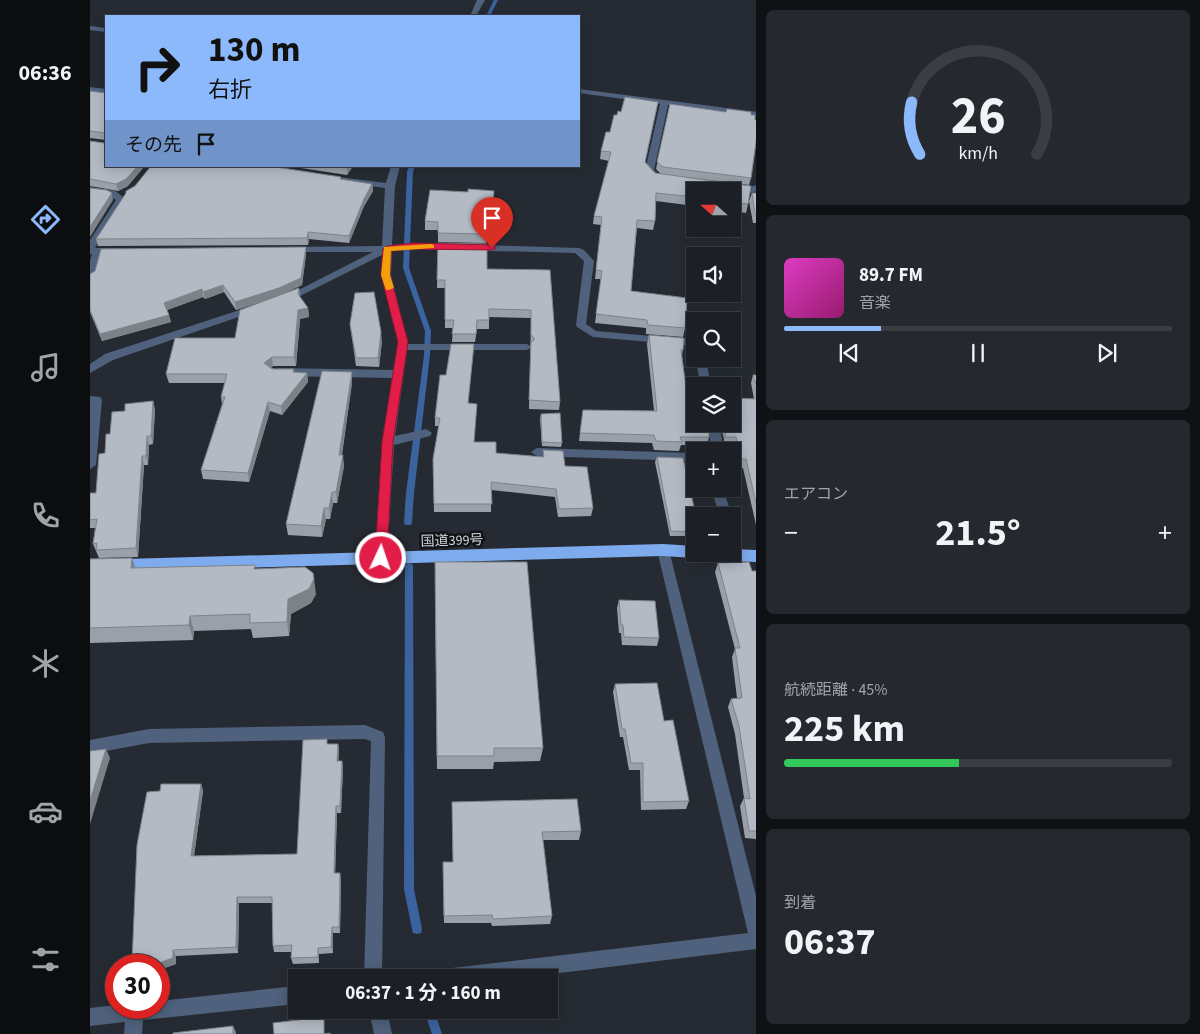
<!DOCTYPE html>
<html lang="ja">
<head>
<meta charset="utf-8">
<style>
  :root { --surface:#1c2026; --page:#25282e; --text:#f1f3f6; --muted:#a0a3a7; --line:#3a3e43; --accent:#8cb9fc }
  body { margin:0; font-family:"Source Sans 3","Noto Sans JP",sans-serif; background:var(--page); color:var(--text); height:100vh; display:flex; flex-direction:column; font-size:19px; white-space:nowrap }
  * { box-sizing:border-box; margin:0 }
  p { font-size:16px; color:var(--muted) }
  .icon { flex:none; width:28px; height:28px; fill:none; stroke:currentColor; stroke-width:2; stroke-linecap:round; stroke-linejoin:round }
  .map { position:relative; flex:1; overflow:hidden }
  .side { display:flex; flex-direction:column; gap:10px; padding:10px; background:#0f1215; width:444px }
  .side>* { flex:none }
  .guide { position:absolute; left:15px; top:15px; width:475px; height:152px; border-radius:0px; box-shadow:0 2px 12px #0003,0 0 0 1px var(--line); background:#8cb9fc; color:#111; overflow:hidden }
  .needle { width:32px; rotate:291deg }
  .fabs { position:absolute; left:596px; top:182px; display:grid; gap:10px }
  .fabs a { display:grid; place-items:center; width:55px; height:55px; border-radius:0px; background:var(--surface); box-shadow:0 2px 12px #0003,0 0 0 1px var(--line); font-size:25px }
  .speed { position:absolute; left:15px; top:954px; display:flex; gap:10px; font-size:25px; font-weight:700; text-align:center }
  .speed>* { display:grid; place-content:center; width:65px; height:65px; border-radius:50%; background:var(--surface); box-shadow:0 2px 12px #0003,0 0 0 1px var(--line); line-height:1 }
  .speed .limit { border:8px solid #d22; background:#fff; color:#111 }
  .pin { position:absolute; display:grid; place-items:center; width:42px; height:42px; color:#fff; margin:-51px -21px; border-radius:50% 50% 50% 0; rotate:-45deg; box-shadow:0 0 5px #0007 }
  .pin .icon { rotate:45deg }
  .me { position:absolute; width:55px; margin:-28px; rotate:3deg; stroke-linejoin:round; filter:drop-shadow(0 0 4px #0008) }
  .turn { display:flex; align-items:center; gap:18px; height:105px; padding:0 20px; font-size:22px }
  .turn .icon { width:65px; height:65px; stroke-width:2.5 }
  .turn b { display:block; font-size:35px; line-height:42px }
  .then { display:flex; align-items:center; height:48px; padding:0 20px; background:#0003; gap:10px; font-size:19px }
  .big { font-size:38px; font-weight:700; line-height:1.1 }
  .side .card { flex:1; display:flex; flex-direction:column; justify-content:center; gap:8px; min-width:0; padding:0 18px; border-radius:8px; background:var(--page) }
  .side .dial { align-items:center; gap:0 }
  .dial svg { height:130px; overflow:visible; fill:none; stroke:var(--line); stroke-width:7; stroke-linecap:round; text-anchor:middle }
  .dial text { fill:var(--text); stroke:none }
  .song { display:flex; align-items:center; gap:15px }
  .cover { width:60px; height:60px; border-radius:8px; background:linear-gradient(135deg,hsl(310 70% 55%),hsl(320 70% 35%)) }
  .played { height:5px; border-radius:2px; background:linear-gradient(90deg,var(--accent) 25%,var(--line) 25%) }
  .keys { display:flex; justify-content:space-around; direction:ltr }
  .heat { display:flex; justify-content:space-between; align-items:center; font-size:28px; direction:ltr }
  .charge { height:8px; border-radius:4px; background:linear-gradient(90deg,#34c759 45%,var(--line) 0) }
  .trip { position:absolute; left:198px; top:969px; width:270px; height:50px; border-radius:0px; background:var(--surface); box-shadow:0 2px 12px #0003,0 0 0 1px var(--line); font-weight:700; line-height:50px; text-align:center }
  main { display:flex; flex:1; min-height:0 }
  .tabs { display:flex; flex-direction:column; width:90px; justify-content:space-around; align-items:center; background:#0b0d0f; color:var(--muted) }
  .tabs .icon { width:35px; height:35px }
  .tabs .current { color:var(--accent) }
  .tabs b { font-size:22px; color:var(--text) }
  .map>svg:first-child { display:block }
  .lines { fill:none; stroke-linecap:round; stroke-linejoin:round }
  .stream { fill:#3b63a0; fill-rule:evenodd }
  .street { fill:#4f617c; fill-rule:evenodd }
  .highway { fill:#7eabed; fill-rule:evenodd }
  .wall { fill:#9aa0a9 }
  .shaded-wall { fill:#7d8289 }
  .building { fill:#b3bac4; stroke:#7d8289 }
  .route { fill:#e11d48; stroke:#92132f }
  .slow { fill:#f59e0b }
  .labels { text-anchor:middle; stroke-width:5; stroke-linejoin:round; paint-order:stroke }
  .street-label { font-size:14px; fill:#d1d4d9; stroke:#111417 }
</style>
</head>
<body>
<main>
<nav class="tabs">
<b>06:36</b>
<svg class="icon current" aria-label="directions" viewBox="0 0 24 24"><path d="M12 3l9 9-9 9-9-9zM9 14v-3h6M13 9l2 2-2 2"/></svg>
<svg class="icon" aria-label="music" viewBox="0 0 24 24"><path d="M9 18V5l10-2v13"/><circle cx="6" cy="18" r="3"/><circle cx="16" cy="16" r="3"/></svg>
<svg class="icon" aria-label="phone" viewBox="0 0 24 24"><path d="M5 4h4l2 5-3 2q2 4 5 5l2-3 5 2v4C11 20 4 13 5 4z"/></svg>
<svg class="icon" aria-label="climate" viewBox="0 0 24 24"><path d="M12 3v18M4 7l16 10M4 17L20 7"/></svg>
<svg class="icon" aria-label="car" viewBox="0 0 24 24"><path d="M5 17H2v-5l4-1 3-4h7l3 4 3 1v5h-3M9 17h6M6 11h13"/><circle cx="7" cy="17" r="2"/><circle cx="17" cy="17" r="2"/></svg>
<svg class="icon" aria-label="filters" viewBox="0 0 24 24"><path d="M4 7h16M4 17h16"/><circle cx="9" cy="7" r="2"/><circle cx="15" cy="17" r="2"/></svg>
</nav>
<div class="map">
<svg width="667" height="1034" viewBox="0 0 667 1034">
  <rect width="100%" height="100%" fill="#262b33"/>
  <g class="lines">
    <!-- stream -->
    <g class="stream">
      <path d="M404,0H408L400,16H396Z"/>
      <path d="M319,166H325L323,172L319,268L341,331L340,355L324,493L322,523L321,525H315L314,523L316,493L334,355L335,331L313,268L317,172Z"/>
      <path d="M319,563L322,564L323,566L324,889L332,929L331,933L327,934L323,933L322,929L314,889L315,566L316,564Z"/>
      <path d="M334,1010H344L352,1034H342Z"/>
    </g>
    <!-- street -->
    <g class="street">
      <path d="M387,0H395L386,16H380Z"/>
      <path d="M0,26L16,28V32L0,30Z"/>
      <path d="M0,87L16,89V93L0,91Z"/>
      <path d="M489,89L667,112V117L578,105L564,170L572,178L567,181L555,171L570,104L489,93Z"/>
      <path d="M301,166H310L305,186L302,245L323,243L489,248L494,250L504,261L496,324L506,331L605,340V346L503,337L487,327L486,325L494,261L485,253L323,249L302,251L301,275L318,344H437L442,347L437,350H317L305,436L336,429L342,433L340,436L304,445L297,558L296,562H286L285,558L292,442L302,378L188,376L182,372L188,368L303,370L308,342L291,275L292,255L198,302H190L189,300L283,252H200L197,251V247L292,246L295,188L236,180L233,179V175L296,183Z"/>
      <path d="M644,185L660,187L667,185V191L661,193L641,190V186Z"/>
      <path d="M0,187L25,191L36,199L5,248H27L32,251L27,254H12L5,278L0,281V261L2,254H0V240L26,200L19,195L0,193Z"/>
      <path d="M165,305L169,306L170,308L169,310L23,360L0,373V364L15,354Z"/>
      <path d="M606,359H616L621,386H610Z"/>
      <path d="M0,396L10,397L12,400L6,465L0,469Z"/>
      <path d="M617,424H629L632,439L630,451H618L620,439Z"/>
      <path d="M447,448L600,453L605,454V464L598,461L447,456L441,452Z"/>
      <path d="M621,489H633L642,516H630Z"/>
      <path d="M642,534L646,536L654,556L653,560H643L641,554H642Z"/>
      <path d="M573,545L578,546L579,550L667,900V949L429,978H346L348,972L354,969L658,933L567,550L568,546Z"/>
      <path d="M275,725L293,732L295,737L292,978H274L281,741L275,739L59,743L0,754V740L59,729Z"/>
      <path d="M206,986V1004L53,1020L52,1034H34L35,1022L0,1026V1008L26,1005V1008H69V1001Z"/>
      <path d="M279,1010H297L302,1034H284Z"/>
    </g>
    <!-- highway -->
    <g class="highway">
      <path d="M573,544L605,546V554H612L605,558L573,556L0,572V560Z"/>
      <path d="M642,549L667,550V562L620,560L615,558L612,554H642Z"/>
    </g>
  </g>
  <!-- wall -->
  <g class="wall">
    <path d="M0,91L38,186L28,191L0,186V141L14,143L16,141V140L0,138Z"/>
    <path d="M535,97L568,102L555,163L565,173L571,174L566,169L580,104L636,112L637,109L661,112V115H665V120H667V135L661,178L659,185L593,177L661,186L658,204L656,213L642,211V191H605V206L566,201L565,221L563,230L547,228L541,291L597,298L595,328L593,337L556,334V328L505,323L511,279H505L511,225L503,224L504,216L519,161L510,159L511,151L516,132H520L524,115H527L528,111L531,112Z"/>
    <path d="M198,166H263L257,175Z"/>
    <path d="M251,177V179L282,184L283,191L274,206L259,243L219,239L218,245L8,246L6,239L45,186Z"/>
    <path d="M404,191L400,230H396V243L348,242V230H335V221L378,192Z"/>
    <path d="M662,193H667V223H663L659,201Z"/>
    <path d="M348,243L397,269L460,270L470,402L469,410L439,409L441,318L399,317V329H387L385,342H362L363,328H355V288H347Z"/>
    <path d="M216,254L212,285L191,295L209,288L210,297L218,308L219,317L210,319L206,366H183L181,368L204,372L217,373L218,382L192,415L180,411L159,482L113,479L111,470L132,404L131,397L135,383H79L76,374L145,338L189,296L146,310L134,292L115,299L113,297L77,310L81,322L12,341L0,312V274Z"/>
    <path d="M260,324L292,341L289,367L266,366L261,332Z"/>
    <path d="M559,335L593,350L592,355L597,396L619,437L617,445H591L589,451L564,450L562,443L489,441L493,410L564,411L557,344Z"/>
    <path d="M384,344L378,404L384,442L406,453L453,457V450L475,466L503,508L501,516L468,517L465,497L401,490V512H344L343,459L349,426H345V418L356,375Z"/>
    <path d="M663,375H667V529L653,468H648L643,446L633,445L634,439L630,424H642L664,399L661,383Z"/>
    <path d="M262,383L252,455L254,466L247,503H243L240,519H236L232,537L198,535L196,524Z"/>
    <path d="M63,401L65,410L63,444L59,445L58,465H54L48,557L9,558L3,544L5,528H0V493H6L15,453L20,434L35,411Z"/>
    <path d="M451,414L472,443L471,447L452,446L450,419Z"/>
    <path d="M567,457L605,516V536H580L565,462Z"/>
    <path d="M42,558L45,568L165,569L226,594L221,603L201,614L199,636L163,638L161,629L104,631L103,640L0,643V559Z"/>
    <path d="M628,563L662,571H667V839L655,838L650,806L654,798L645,734L638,707L641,699L647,698L642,657L645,649L625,572Z"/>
    <path d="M345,577L453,748L450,761L404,762L403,769H347Z"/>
    <path d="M529,600L569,638L567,646L532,645L531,633H529L527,608Z"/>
    <path d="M525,684L574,721L599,801L596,809L551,810L550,770H539L533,737H530L523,692Z"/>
    <path d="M238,744H248L249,751L248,761H252L253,768L251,813H247L245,873L251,879L250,933H243V953L229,954V963L203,964L201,958V952H184L183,946L182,903H149L148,953L86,956V964L69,970V965H43L42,963L70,791L111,784L113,791L104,856L207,854Z"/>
    <path d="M362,802L491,831L489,840H453L462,916L460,924L402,926L401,923H354L353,862H363Z"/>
  </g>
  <!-- shaded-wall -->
  <g class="shaded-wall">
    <path d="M48,166H55L38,186L28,191L26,184Z"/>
    <path d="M258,166H263L257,175V168Z"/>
    <path d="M282,184L283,191L274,206L259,243V236L274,199Z"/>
    <path d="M22,193L23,200L0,237V227Z"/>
    <path d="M218,232L219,239L218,245L217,238Z"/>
    <path d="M216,247V254L212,285L190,295L146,310L145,302Z"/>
    <path d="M133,285L134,292L115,299L113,292Z"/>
    <path d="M112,289L113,297L76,310L74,303Z"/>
    <path d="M218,308L219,317L210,319L206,366L204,357L208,310Z"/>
    <path d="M79,315L81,322L12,341L10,334Z"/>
    <path d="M291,332L292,341L289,367L288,358Z"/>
    <path d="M182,357L183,366L175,373L174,363Z"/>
    <path d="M262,372V383L250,466L249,455Z"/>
    <path d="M217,373L218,382L192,415L191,406Z"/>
    <path d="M63,401L65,410L63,444L61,436Z"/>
    <path d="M178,402L180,411L159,482L158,473Z"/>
    <path d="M57,436L59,445L58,465L56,456Z"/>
    <path d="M253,455L254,466L247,503L246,492Z"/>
    <path d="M52,456L54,465L48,557L46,548Z"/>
    <path d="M242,492L243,503L240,519L239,508Z"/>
    <path d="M234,508L236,519L232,537L231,526Z"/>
    <path d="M42,558L47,573L41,568Z"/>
    <path d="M224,579L226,594L221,603L201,614L199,636L197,622L198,599Z"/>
    <path d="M100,616L104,631L103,640L99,625Z"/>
    <path d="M248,744L249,751L248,769L247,761Z"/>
    <path d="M16,749L20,758L0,824V801Z"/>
    <path d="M252,761L253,768L251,813L250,806Z"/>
    <path d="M111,784L113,791L103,863L101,856Z"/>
    <path d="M246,806L247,813L245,879L244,873Z"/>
    <path d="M250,873L251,879L250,933L249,927Z"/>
    <path d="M147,897L149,903L148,953L146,947Z"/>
    <path d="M242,927L243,933V953L241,947Z"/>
    <path d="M228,948L229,954V963L228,957Z"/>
    <path d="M83,950L86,956V964L69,970V965H63Z"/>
    <path d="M143,1026L146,1032V1034H143Z"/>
  </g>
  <!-- building -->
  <g class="building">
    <path d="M0,91L16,93V166H48L36,179L26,184L0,179V141L14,143L16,141L15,133L0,131Z"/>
    <path d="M535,97L568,102L555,162L565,173L661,186L658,204L642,202V191H605V197L566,193L565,221L547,220L541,291L597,298L595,328L558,325L557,320L506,314L512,271L506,270L512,217L504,216L521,152L511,151L516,132H520L524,115H527L528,111L531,112Z"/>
    <path d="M580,104L636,112L637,109L661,112V115H665V120H667V135L661,178L573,167L567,162Z"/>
    <path d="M61,166H179L251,177L250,179L282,184L274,199L259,236L218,232L217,238L6,239L36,193V191L45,186Z"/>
    <path d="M244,166H258L257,168Z"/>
    <path d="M0,188L17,190L22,193L0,227Z"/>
    <path d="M378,189L404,191L401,222H396V234L348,233V222L335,221L340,190L378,192Z"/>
    <path d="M662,193H667V214H665Z"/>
    <path d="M348,243L397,244V269L460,270L470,402L439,400L441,342L445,339L441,335V310L399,309V320H387L386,334H362L364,320H355V280H347Z"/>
    <path d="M216,247L211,278L189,288L145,302L133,285L113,292L112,289L74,303L79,315L10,334L0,310V274L5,271L11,249Z"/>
    <path d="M209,288L208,294L218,308L208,310L204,357H182L174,363L182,369H204L203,372L217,373L191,406L178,402L158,473L111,470L135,397H131L137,374H76L85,338H145L150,310Z"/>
    <path d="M284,292L291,332L288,358H266L260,324L265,293Z"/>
    <path d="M559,335L594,338L593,350H591L597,396H605V424H619V437H590L592,442L566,441L564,435L490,433L493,410L567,411Z"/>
    <path d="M361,344H384L378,403L387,404L384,442H406V453L454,457L453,450L473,451L475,466L497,467L503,508L469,509L466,489L401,482L402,504H344L343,459L350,418H345L350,375H356Z"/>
    <path d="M232,371L262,372L249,455H253L246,492H242L239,508H234L231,526L196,524Z"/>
    <path d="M663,375H667V387Z"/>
    <path d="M642,398L667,399V507L656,459H651L646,437H635L636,430L635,424H642Z"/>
    <path d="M63,401L61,436H57L56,456H52L46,548L6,550L7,543L3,544L7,519L0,520V493H6L9,454L15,453L16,434H20L22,412L35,411V404Z"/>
    <path d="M470,413L472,443L452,442L451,414Z"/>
    <path d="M567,457L593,458L606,516H605V532L581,531Z"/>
    <path d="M42,558L41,568L165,565L164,569L215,567L223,573L224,579L219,589L198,599L197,622L160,623V614L100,616L99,625L0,628V559Z"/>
    <path d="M345,562H437L453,748H404V756H347Z"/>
    <path d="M659,562L662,571H667V831H659L654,798L660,799L649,726L641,699L652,698L645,648H650L628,563Z"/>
    <path d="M529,600L565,601L569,638L534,637L533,625H531Z"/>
    <path d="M567,683L574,721L583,720L599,801L553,802V763H541L535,729H532L525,684Z"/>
    <path d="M237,739V744H248L247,761H252L250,806H246L244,873H250L249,927H242L241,947L228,948V957L201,958L202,945L183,946L182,897H147L146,947L83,950V958L63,965L42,963L47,845L57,792L70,791L71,784H111L101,856L207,854L213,740Z"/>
    <path d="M16,749L0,801V751Z"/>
    <path d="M487,799L491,831L452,832L462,916L403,919L402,915L354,916L353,862H363L362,802Z"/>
    <path d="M234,1017V1034L240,1033V1034H184L183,1023Z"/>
    <path d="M143,1026V1034H83V1033Z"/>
  </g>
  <!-- route -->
  <path class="route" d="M323,243L402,245L406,248L402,250L323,249L301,251L300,275L318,342L303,442L297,558L291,563L285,558L292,442L308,342L291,275L293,249L297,246Z"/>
  <!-- slow -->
  <path class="slow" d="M341,244L344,245V248L301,251L300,275L304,288L299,290H296L291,275L294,247Z"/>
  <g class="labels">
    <!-- street labels -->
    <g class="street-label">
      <text transform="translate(362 540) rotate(-2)" y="5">国道399号</text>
    </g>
  </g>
</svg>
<div class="fabs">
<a><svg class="needle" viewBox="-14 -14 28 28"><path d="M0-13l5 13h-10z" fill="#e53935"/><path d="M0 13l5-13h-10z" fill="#a0a3a7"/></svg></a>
<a><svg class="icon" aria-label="sound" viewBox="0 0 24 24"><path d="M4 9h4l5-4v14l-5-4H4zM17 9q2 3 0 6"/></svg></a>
<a><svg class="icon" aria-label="search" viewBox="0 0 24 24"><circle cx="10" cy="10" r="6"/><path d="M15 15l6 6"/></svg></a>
<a><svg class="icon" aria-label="layers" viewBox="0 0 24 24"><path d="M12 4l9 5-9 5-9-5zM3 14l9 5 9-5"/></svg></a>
<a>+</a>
<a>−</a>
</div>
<div class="speed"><div class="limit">30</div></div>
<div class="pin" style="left:402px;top:248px;background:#d93025"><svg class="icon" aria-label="arrive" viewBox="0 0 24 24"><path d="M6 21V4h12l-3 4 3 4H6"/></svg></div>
<svg class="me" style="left:291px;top:558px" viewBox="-20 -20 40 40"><circle r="17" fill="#e11d48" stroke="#fff" stroke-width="3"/><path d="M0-11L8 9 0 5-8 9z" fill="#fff"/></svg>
<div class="trip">06:37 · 1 分 · 160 m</div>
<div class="guide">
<div class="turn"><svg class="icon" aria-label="right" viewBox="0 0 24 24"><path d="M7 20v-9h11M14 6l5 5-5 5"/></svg><div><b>130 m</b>右折</div></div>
<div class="then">その先<svg class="icon" aria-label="arrive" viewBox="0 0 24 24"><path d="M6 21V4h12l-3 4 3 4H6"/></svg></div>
</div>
</div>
<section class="side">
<div class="card dial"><svg viewBox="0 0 100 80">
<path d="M14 69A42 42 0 1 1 86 69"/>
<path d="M14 69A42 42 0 0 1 9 37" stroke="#8cb9fc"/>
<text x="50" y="56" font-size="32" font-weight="700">26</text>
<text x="50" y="72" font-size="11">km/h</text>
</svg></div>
<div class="card">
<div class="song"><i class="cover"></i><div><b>89.7 FM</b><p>音楽</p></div></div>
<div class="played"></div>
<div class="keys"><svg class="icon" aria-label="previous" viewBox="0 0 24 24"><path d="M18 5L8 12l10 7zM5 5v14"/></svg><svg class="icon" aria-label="pause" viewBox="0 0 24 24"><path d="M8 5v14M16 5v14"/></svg><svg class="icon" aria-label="next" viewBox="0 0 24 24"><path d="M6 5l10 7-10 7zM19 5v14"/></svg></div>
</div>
<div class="card"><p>エアコン</p>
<div class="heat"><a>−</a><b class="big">21.5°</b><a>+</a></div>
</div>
<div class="card"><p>航続距離 · 45%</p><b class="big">225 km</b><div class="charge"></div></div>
<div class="card"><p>到着</p><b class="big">06:37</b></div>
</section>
</main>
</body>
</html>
